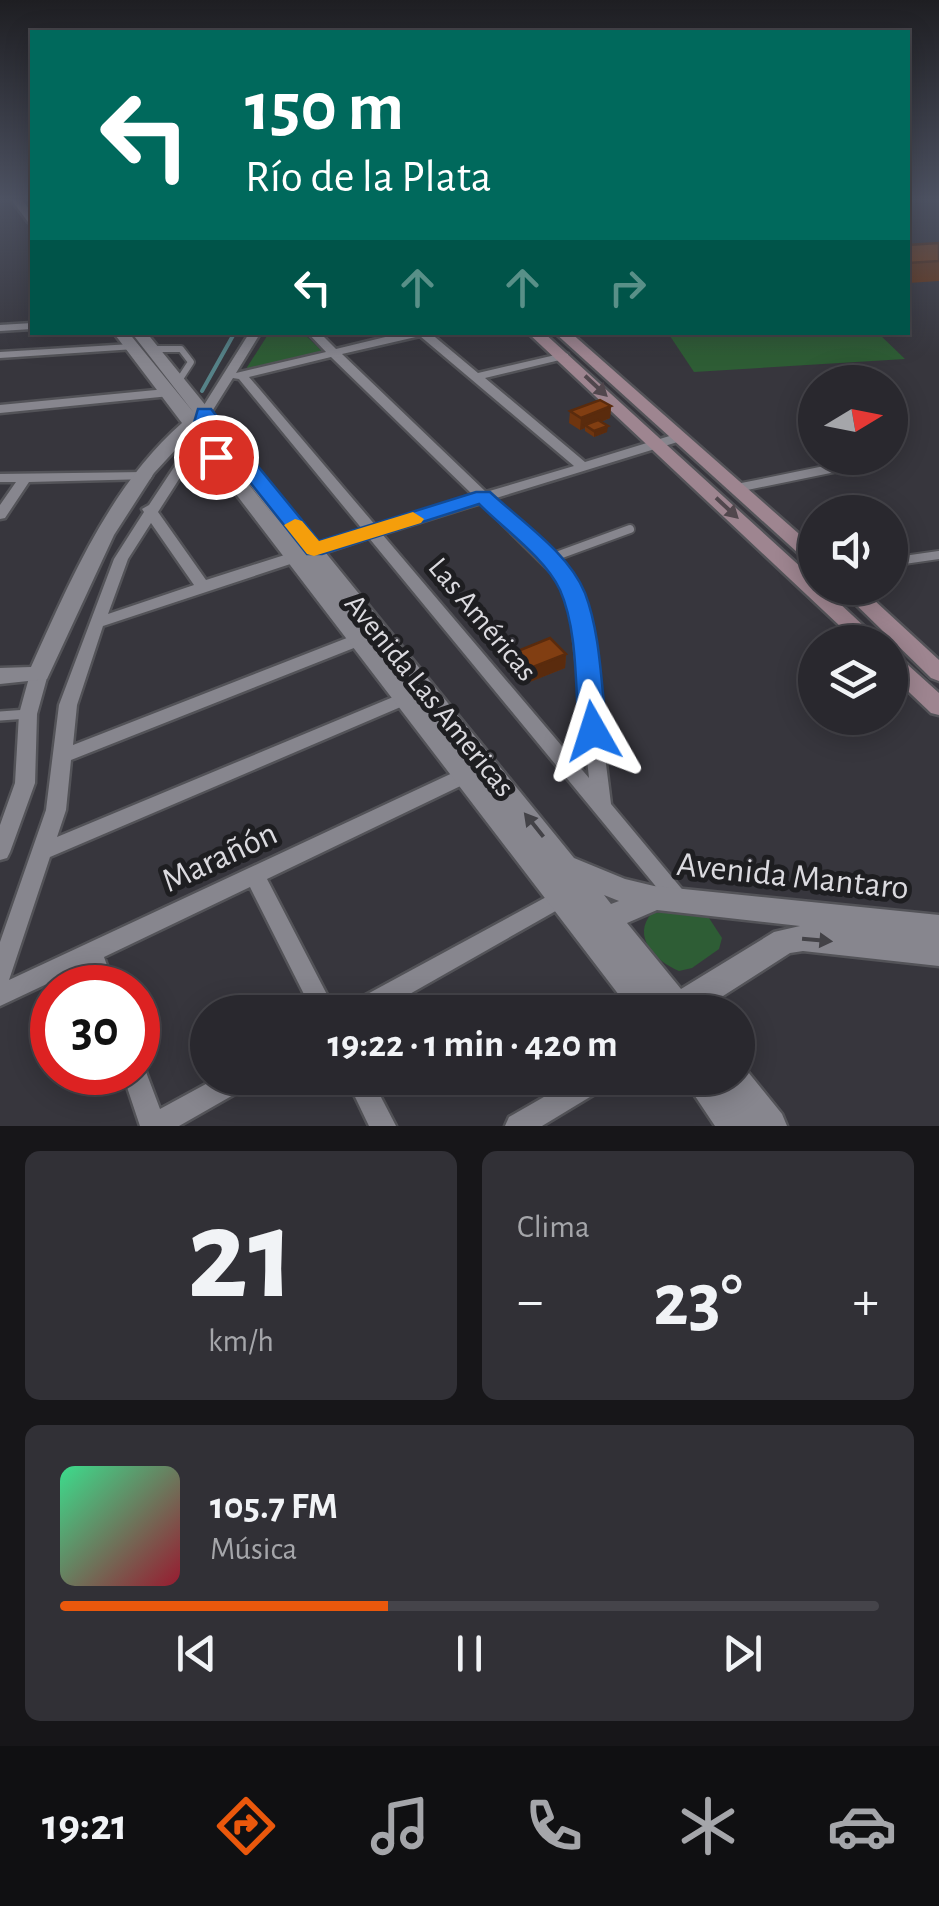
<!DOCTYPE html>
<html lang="es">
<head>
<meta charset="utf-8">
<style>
  :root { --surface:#29282e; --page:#313036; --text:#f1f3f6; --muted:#a5a6aa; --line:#45444a; --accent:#ea580c }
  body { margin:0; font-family:"Alegreya Sans",sans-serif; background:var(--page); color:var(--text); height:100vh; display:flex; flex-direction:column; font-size:38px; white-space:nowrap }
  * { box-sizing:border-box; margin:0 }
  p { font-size:32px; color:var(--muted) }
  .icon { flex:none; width:55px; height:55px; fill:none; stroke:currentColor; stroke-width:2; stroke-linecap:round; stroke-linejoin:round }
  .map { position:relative; height:1126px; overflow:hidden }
  .side { display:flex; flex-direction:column; gap:25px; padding:25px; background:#171619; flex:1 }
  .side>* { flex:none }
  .hud { position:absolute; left:30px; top:30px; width:880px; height:305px; border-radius:0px; box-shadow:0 5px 25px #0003,0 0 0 2px var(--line); background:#00695c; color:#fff; overflow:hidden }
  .needle { width:65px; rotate:80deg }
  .controls { position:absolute; left:798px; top:365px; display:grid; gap:20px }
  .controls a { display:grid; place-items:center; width:110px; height:110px; border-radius:50%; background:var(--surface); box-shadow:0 5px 25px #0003,0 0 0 2px var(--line); font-size:50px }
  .speed { position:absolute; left:30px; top:965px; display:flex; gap:20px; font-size:50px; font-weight:700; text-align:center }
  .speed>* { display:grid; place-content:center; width:130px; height:130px; border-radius:50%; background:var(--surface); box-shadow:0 5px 25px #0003,0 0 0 2px var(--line); line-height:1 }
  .speed .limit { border:15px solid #d22; background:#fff; color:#111 }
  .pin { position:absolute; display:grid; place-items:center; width:85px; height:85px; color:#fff; margin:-42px; border:5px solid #fff; border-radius:50%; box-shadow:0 2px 10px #0007 }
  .me { position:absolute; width:110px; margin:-55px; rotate:354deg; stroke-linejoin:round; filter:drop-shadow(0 0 8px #0008) }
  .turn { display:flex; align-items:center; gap:35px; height:210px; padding:0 50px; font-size:45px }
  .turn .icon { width:130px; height:130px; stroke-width:2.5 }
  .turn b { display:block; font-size:70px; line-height:85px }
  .lanes { display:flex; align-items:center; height:95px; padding:0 50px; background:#0003; justify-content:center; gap:50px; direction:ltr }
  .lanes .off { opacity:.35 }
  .big { font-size:75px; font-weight:600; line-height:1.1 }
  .side .card { flex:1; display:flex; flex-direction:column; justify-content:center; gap:15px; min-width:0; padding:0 35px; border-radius:15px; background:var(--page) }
  .side .dial { align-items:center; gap:0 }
  .dial b { font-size:130px; line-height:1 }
  .song { display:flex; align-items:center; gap:30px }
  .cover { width:120px; height:120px; border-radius:15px; background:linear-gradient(135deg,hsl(150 70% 55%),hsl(350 70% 35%)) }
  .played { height:10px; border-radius:5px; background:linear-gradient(90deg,var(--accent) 40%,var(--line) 40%) }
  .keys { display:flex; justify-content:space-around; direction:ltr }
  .heat { display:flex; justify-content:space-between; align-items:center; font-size:55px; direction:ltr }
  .side .tiles { flex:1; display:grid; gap:25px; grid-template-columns:1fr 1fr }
  .card:last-child { grid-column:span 2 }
  .trip { position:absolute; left:190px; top:995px; width:565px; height:100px; border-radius:50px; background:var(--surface); box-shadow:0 5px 25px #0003,0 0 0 2px var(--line); font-weight:600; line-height:100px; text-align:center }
  .tab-bar { display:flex; height:160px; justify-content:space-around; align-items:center; background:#101012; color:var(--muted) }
  .tab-bar .icon { width:70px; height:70px }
  .tab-bar .active { color:var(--accent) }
  .tab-bar b { font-size:45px; color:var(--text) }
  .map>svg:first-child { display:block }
  .green { fill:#2e5d35 }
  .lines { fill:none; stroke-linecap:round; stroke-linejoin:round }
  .stream { stroke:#568288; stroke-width:4 }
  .service-far2-casing { stroke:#535358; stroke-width:10 }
  .service-far1-casing { stroke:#535358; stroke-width:12 }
  .service-casing { stroke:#535358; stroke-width:14 }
  .minor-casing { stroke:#535358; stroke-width:5 }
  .tertiary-casing { stroke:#535358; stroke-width:5 }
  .secondary-casing { stroke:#535358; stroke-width:5 }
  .service-far2 { stroke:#87868e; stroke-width:6 }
  .service-far1 { stroke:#87868e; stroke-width:8 }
  .service { stroke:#87868e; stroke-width:9 }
  .minor { fill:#87868e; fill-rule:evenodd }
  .tertiary { fill:#87868e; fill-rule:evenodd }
  .secondary { fill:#9e8590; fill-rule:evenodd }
  .wall { fill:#6f350f }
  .shaded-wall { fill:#5a2b0d }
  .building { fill:#813e12; stroke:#5a2b0d; stroke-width:2.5 }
  .oneway { fill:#51474d }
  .oneway2 { fill:#434247 }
  .route { fill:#1a73e8; stroke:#114b97; stroke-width:2.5 }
  .slow { fill:#f59e0b }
  .labels { text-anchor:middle; stroke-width:10; stroke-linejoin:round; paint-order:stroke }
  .street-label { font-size:30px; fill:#dbdadf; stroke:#1e1e21 }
  .near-street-label { font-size:35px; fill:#dbdadf; stroke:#1e1e21 }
</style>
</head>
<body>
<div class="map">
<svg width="939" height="1126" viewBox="0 0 939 1126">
  <rect width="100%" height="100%" fill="#37363d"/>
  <!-- green -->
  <g class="green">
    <path d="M269,333H303L323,352L244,372Z"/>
    <path d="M668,333H878L905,359L694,372Z"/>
    <path d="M674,912L709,918L722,938L719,949L692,968L679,971C655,961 631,936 652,913Z"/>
  </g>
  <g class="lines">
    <!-- stream -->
    <path class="stream" d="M202,391L235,332"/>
    <defs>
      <path id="service-far2" d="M151,349H181L191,362L178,382"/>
      <g id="service-far1">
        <path d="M737,488L869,461"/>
        <path d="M548,559L630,529"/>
        <path d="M890,562L939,555"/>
      </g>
      <path id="service" d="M0,716L28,714"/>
      <g id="minor">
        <path d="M23,198H32V200L27,201Z"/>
        <path d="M32,323V329L0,331V325Z"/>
        <path d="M250,332H261L236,373L326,352L307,332H319L336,349L406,332H429L478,373L564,353L568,354V358L485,378L585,462L676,434H684V440L493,499L565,569L580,591L588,620L611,804L686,894L690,900L686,906L679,909L672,906L369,538L103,626L77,705L73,745L352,636L358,635L366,640L364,644L71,760L66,810L57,837L398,695H410L413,699L410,703L50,857L9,980L459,770L466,768L473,770L475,775L473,780L267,879L336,1012H313L250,887L104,957L115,988H92L85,966L0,1006V942L46,810L59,705L114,559L144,512L142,509L149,505L194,437L199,413ZM420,336L574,466L486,492L342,354ZM331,357L474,496L376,526L249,377ZM233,378L239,379L363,530L206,580L158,512L206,437L211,413ZM481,503L554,575L564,591L572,620L589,778L382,534ZM151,523L194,585L108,614L128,559Z"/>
        <path d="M131,344L135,345V349L0,358V352Z"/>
        <path d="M166,389L170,390V396L0,413V405Z"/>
        <path d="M145,472L150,473L152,476L150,479L29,482L5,518L0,519V505L16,482H0V474Z"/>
        <path d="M39,668L45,670L48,674L37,714L35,783L10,852L7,858L0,860V825L15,783L19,714L30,674L33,670Z"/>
        <path d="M561,889L568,892L572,898L568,904L378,1012H346L349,1004Z"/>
        <path d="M138,1062L143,1064L160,1109L217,1078H252L249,1086L179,1126H140L122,1072H138Z"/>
        <path d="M346,1078H371L396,1126H369Z"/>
        <path d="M577,1078H611L608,1086L542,1126H505L509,1117Z"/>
      </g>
      <g id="tertiary">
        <path d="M10,198H21L32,213V223L28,222Z"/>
        <path d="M113,332H128L194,413L131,332H146L574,858L625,879L654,886L939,915V966L803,951L790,953L698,1012H632L190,434L154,473L114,535L47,679L0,684V668L31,667C70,581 110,486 182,423ZM202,423L277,520L201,424ZM604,895L619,901L611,904ZM657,910L800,926L774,932L681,989L627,923Z"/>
        <path d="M738,1064L744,1067L782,1114L787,1126H715L683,1078H738Z"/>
      </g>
      <g id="secondary">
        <path d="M527,332H543L815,580V588H823L881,642H857Z"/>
        <path d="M554,332H570L815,548V564L808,562Z"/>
        <path d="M839,588H861L939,660V681L931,678Z"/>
        <path d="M890,653L898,656L939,693V715L931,713L890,674Z"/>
      </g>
    </defs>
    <!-- service-far2 casing -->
    <use href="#service-far2" class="service-far2-casing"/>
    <!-- service-far1 casing -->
    <use href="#service-far1" class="service-far1-casing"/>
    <!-- service casing -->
    <use href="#service" class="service-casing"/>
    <!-- minor casing -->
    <use href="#minor" class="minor-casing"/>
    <!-- tertiary casing -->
    <use href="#tertiary" class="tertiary-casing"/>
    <!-- secondary casing -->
    <use href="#secondary" class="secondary-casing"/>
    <!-- service-far2 -->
    <use href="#service-far2" class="service-far2"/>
    <!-- service-far1 -->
    <use href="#service-far1" class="service-far1"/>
    <!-- service -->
    <use href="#service" class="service"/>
    <!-- minor -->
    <use href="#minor" class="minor"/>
    <!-- tertiary -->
    <use href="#tertiary" class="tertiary"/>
    <!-- secondary -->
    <use href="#secondary" class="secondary"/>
  </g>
  <!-- wall -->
  <g class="wall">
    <path d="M939,243V281L908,283V245Z"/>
    <path d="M611,406L610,418L601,422L607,432L594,437L585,431V428L580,430L569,423L570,411Z"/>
    <path d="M513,653L566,654L565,668L527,683L512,667Z"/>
  </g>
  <!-- shaded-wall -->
  <g class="shaded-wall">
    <path d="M611,406L610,418L588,427L585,425V428L580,430L581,418Z"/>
    <path d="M608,426L607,432L594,437V431Z"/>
    <path d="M566,654L565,668L527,683L528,669Z"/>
  </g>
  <!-- building -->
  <g class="building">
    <path d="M939,243V261L908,263V245Z"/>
    <path d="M600,400L611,406L581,418L570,411Z"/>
    <path d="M598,420L608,426L594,431L585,425Z"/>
    <path d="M550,638L566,654L528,669L513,653Z"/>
  </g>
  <!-- one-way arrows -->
  <defs><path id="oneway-solid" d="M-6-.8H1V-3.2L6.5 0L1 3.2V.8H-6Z" transform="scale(2.5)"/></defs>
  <g class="oneway">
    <use href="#oneway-solid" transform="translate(596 386) rotate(43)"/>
    <use href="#oneway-solid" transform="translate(727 508) rotate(43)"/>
  </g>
  <g class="oneway2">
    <use href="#oneway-solid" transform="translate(534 825) rotate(-129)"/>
    <use href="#oneway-solid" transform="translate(817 940) rotate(5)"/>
  </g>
  <!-- sky -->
  <linearGradient id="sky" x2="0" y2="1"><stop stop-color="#1e1e22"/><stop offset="0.56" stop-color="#4d5262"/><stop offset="1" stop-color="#4d5262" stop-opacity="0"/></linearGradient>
  <rect width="939" height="356" fill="url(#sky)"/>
  <!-- route -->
  <path class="route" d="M198,409H211L319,541L476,492H490C521,521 569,553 585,593C601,635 601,687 607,731L603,738L593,741L579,731C575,687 578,631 560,590C545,558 504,529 479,504L322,554H307L210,432L225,457L208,461L190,436Z"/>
  <!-- slow -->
  <path class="slow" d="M413,512L424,519L421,523L314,556L307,554L284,525L295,519L302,521L319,541Z"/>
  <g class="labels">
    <!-- street labels -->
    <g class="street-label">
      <text transform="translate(483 619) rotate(50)" y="10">Las Américas</text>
      <text transform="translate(430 695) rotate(51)" y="10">Avenida Las Americas</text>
    </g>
    <!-- near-street labels -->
    <g class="near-street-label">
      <text transform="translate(219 856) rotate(-25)" y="12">Marañón</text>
      <text transform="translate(793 875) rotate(6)" y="12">Avenida Mantaro</text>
    </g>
  </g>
</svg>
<div class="controls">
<a><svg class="needle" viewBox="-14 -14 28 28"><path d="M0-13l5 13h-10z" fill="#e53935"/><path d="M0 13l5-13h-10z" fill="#a5a6aa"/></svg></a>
<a><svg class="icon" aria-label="sound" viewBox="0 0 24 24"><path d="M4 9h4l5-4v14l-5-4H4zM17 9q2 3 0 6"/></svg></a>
<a><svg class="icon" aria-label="layers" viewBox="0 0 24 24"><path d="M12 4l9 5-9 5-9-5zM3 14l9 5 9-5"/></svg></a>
</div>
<div class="speed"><div class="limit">30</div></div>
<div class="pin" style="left:216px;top:457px;background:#d93025"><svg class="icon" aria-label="arrive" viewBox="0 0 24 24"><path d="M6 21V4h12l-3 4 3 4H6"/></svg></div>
<svg class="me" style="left:593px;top:731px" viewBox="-20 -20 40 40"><path d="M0-17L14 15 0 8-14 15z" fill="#1a73e8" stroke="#fff" stroke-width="4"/></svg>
<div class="trip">19:22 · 1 min · 420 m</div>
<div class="hud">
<div class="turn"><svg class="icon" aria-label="left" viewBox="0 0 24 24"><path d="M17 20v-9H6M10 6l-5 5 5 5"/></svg><div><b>150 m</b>Río de la Plata</div></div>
<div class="lanes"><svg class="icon" aria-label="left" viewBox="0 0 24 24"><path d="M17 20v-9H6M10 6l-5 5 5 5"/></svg><svg class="icon off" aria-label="ahead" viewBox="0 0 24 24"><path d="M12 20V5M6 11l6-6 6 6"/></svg><svg class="icon off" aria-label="ahead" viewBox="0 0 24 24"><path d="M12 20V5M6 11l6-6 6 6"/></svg><svg class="icon off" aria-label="right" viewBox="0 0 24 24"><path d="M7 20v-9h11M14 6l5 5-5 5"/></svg></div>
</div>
</div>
<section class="side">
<div class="tiles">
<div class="card dial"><b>21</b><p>km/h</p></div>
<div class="card"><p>Clima</p>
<div class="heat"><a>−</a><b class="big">23°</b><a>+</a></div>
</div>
<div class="card">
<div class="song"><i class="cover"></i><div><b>105.7 FM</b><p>Música</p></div></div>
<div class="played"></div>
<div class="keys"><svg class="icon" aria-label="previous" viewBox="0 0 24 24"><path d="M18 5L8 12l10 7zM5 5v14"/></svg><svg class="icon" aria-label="pause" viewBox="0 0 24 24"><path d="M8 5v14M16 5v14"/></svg><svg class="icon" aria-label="next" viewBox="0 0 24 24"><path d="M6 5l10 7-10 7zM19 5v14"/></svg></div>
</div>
</div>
</section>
<nav class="tab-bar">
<b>19:21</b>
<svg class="icon active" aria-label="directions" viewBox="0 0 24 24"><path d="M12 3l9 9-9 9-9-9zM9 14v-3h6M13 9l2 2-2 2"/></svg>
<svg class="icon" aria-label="music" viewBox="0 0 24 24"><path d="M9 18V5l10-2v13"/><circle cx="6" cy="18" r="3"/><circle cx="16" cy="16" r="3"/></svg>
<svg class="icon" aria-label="phone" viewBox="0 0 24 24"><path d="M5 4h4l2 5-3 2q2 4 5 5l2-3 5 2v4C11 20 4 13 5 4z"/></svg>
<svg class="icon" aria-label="climate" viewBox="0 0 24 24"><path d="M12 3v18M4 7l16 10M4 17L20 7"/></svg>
<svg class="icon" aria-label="car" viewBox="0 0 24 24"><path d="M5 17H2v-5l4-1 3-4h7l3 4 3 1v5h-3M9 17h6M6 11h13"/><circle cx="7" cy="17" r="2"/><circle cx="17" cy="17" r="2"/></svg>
</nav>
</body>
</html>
